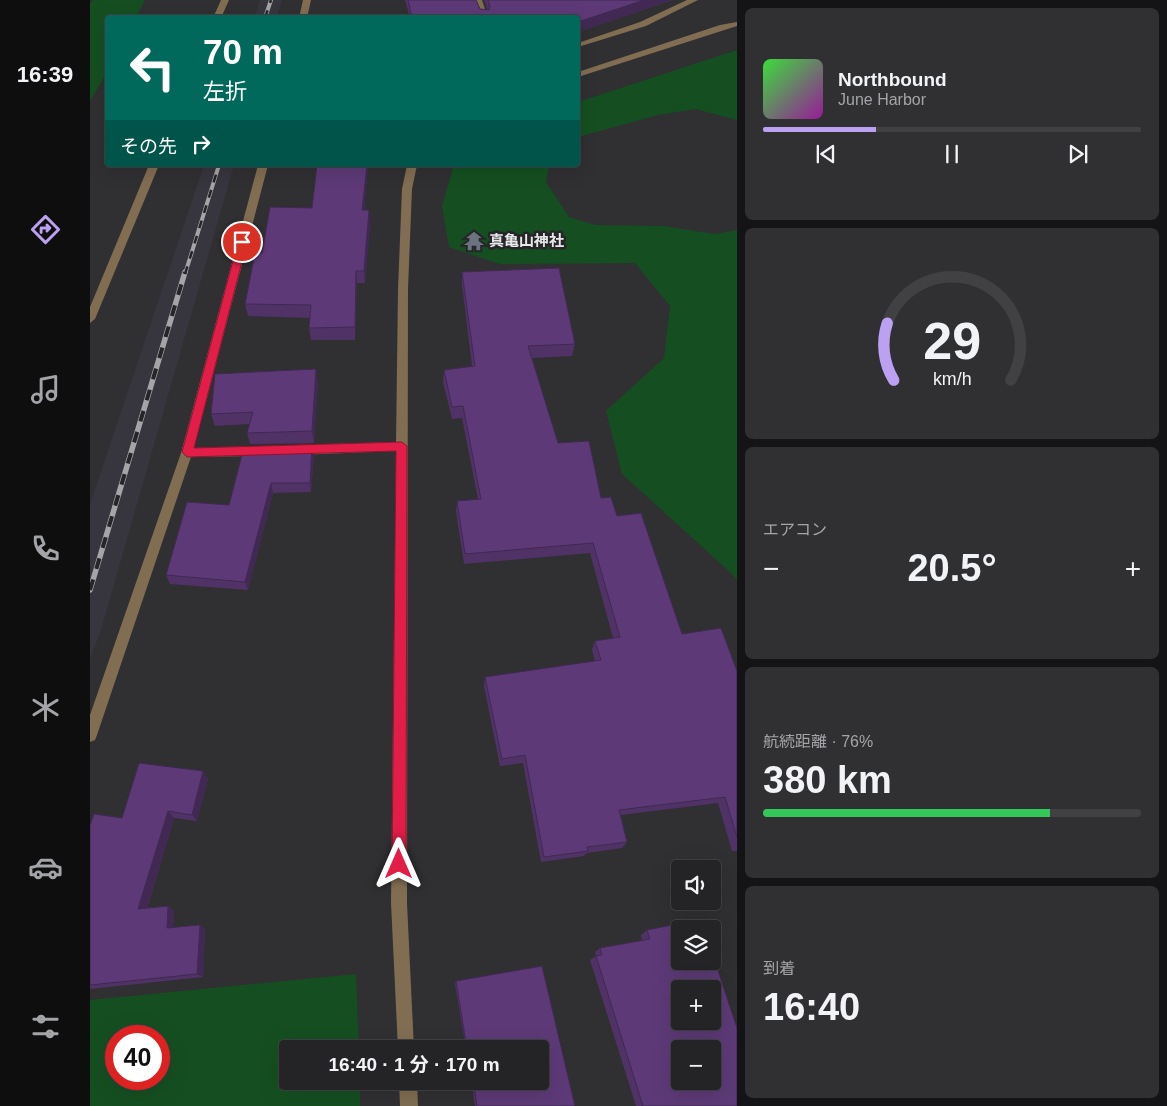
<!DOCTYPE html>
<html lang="ja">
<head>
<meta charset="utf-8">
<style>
  :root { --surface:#242326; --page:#302f32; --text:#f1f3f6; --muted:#a3a4a7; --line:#414043; --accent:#bca0f2 }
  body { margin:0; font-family:Arial,"Noto Sans JP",sans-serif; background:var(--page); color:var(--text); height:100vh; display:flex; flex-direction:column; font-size:19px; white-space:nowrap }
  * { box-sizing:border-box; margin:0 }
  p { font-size:16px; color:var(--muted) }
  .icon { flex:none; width:28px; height:28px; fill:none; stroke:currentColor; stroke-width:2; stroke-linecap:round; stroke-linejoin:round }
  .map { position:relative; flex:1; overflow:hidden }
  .drawer { display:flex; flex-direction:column; gap:8px; padding:8px; background:#141315; width:430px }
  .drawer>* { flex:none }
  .guide { position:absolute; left:15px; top:15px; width:475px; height:152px; border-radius:5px; box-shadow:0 5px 20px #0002,0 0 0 1px var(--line); background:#00695c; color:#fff; overflow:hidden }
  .fabs { position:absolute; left:581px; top:860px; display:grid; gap:10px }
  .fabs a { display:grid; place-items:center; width:50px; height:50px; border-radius:5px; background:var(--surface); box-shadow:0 5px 20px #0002,0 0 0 1px var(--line); font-size:25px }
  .speed { position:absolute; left:15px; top:1025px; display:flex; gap:10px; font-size:25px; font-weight:700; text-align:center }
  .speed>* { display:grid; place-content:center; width:65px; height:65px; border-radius:50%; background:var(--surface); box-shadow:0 5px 20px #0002,0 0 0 1px var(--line); line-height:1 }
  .speed .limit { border:8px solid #d22; background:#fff; color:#111 }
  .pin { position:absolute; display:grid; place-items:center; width:42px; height:42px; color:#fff; margin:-21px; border:2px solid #fff; border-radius:50%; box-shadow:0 1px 5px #0007 }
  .me { position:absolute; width:55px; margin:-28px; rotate:0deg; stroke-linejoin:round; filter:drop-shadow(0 0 4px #0008) }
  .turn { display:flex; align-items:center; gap:18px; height:105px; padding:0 15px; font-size:22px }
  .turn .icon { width:65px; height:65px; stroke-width:2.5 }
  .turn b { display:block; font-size:35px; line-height:42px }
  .then { display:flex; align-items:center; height:48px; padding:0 15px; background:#0003; gap:10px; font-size:19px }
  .big { font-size:38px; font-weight:700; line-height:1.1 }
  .drawer .widget { flex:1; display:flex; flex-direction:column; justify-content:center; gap:8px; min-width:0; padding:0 18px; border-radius:8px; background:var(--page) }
  .drawer .dial { align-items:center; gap:0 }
  .dial svg { height:130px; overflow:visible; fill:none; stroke:var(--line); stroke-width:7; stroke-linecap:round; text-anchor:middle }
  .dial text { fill:var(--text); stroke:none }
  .song { display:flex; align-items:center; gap:15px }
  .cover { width:60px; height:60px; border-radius:8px; background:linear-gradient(135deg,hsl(120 70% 55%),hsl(300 70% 35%)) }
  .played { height:5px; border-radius:2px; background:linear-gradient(90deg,var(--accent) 30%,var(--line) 30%) }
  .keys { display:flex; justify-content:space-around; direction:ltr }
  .heat { display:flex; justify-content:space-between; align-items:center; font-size:28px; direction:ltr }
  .charge { height:8px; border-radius:4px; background:linear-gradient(90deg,#34c759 76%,var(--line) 0) }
  .trip { position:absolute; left:189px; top:1040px; width:270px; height:50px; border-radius:5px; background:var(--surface); box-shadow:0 5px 20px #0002,0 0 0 1px var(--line); font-weight:700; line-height:50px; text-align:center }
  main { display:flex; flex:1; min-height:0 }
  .tab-bar { display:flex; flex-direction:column; width:90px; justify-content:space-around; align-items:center; background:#0e0e0f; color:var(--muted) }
  .tab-bar .icon { width:35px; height:35px }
  .tab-bar .selected { color:var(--accent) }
  .tab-bar b { font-size:22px; color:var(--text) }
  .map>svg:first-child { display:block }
  .built { fill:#37353e }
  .green { fill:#154f21; fill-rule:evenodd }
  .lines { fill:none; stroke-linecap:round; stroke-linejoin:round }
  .minor { fill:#816d52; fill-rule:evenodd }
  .rail-far1-casing { stroke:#a5a4a7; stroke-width:4 }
  .rail-casing { stroke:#a5a4a7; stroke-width:5.5 }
  .rail-far1 { stroke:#262528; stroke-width:2.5; stroke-dasharray:8; stroke-linecap:butt }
  .rail { stroke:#262528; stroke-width:4; stroke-dasharray:11; stroke-linecap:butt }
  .wall { fill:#503266 }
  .shaded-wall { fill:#412953 }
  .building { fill:#5d3a77; stroke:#412953; fill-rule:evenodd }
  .route { fill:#e11d48; stroke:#92132f }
  .labels { text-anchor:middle; stroke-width:5; stroke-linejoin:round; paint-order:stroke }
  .far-poi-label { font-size:15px; font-weight:bold; fill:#e8e8ea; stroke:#262528; text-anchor:start }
</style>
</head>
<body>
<main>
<nav class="tab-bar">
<b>16:39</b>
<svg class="icon selected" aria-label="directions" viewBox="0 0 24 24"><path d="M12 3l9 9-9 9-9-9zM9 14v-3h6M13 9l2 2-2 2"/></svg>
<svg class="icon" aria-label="music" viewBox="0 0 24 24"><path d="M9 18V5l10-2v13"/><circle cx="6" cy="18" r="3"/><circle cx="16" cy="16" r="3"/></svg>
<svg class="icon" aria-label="phone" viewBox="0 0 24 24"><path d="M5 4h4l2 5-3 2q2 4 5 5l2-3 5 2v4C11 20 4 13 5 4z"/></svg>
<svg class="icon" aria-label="climate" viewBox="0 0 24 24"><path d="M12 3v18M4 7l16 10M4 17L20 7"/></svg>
<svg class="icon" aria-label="car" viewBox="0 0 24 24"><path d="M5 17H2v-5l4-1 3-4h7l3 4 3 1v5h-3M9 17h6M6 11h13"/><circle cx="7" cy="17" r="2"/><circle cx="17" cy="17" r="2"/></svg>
<svg class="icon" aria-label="filters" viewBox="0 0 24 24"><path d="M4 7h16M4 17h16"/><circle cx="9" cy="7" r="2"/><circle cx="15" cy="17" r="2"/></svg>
</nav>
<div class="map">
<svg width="647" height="1106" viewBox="0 0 647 1106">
  <rect width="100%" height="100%" fill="#302f32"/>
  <!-- built -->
  <g class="built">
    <path d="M170,0H192L187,17H164Z"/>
    <path d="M114,165H144L11,630L0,659V504Z"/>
  </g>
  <!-- green -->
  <g class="green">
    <path d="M3,0H55L46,17L18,18L17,72L0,101V4Z"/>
    <path d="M647,50V120L606,109L568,115L488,137V102Z"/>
    <path d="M367,165H459L456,182L479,217L505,225L573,226L625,234L647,230V580L641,573L532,474L516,411L574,358L580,306L545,263L410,264L359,247L352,206L363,168Z"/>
    <path d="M266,974L269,1049H198V1081H270V1106H0V1000ZM26,1036H69V1079H26Z"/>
  </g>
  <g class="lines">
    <!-- minor -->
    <g class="minor">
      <path d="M131,0H139L131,18H123Z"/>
      <path d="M213,0H221L217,18H209Z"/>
      <path d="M384,0H392L398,18H390Z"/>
      <path d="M597,0H608L556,26L488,47V43L550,22Z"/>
      <path d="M647,22V26L488,77V72L630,25Z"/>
      <path d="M59,165H69L5,319L0,323V307Z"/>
      <path d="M168,165H178L104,448L170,446L176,451L170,456L101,457L7,735L5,740L0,742V715L91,453Z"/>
      <path d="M317,165H327L322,189L318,289L317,903L324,1049H308L301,903L306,451L207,455L201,450L207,445L306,442L308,289L312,189Z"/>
      <path d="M309,1081H327L328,1106H310Z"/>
    </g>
    <defs>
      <g id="rail-far1">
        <path d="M175,18L181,0"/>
        <path d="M95,274L129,165"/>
      </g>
      <path id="rail" d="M0,590L95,272"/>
    </defs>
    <!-- rail-far1 casing -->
    <use href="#rail-far1" class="rail-far1-casing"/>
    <!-- rail casing -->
    <use href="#rail" class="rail-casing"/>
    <!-- rail-far1 -->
    <use href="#rail-far1" class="rail-far1"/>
    <!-- rail -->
    <use href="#rail" class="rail"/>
  </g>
  <!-- wall -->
  <g class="wall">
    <path d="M315,0H386L390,9H397L394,0H583L488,32V18H320Z"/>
    <path d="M278,165L274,210H279L280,223L275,283H267L265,340H221L219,328L220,318L158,316L155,304L172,253L222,208Z"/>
    <path d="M372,272L485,344L482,356L442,358L468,443L511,498L527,516L592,634L647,671V851H642L628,803L531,815L537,842L532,848L497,853L494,856L451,862L433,763L410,766L394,686L395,677L505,661L502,650L505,641L523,638L500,553L374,564L366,512L367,501L388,499L372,418L362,419L353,382L354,370L382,366L372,285Z"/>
    <path d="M226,369L228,382L224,443L160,444L157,433L160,424L125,426L121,414Z"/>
    <path d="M224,455L221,492L183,493L158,590L80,584L76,575L139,505Z"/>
    <path d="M118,779L107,821L84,818L57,909L78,906L84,911L83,928L115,929L113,977L0,989V825L32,818Z"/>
    <path d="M557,930L647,1106H546L500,960L506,956L505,952L510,948L552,941L551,935Z"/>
    <path d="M452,966L485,1106H385L381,1081H450V1049H376L365,984L366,981Z"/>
  </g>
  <!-- shaded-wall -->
  <g class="shaded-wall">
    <path d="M554,0H583L488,32V22Z"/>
    <path d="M277,165H278L273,223L272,210Z"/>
    <path d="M279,210L280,223L275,283L274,271Z"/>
    <path d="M266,271L267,283L265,340V327Z"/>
    <path d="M226,369L228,382L224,443L222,431Z"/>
    <path d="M222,445L224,455L221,492L220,483Z"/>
    <path d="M181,483L183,493L158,590L155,582Z"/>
    <path d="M113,771L118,779L107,821L102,815Z"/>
    <path d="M78,811L84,818L55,914L48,909Z"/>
    <path d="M78,906L84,911L83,933L77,928Z"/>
    <path d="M110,925L115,929L113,977L107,974Z"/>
  </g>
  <!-- building -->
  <g class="building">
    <path d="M318,0H386L390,9L399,10L400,7L398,0H554L488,22V18H322Z"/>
    <path d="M227,165H277L272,210H279L274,271H266L265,327L219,328L221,305L155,304L165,253H172L180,207L222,208Z"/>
    <path d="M469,268L485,344L438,346L468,443L499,441L511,498L521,497L527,516L551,513L592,634L631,628L647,671V837L635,797L529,810L537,842L497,847L498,851L454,857L435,755L412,759L395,677L511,660L505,641L530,637L503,543L375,554L367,501L391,499L373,406L362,407L354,370L385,366L372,272Z"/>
    <path d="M226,369L222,431L157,433L163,412L121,414L125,374Z"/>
    <path d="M222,445L220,483H181L155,582L76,575L97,502L139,505L154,447Z"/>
    <path d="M49,763L113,771L102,815L78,811L48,909L78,906L77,928L110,925L107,974L0,985V825L4,814L32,818Z"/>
    <path d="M612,919L615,929H590V961H622V952L647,1028V1106H553L506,956L512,955L510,948L560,939L557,930ZM590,989H622V1021H590ZM590,1049H622V1081H590Z"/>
    <path d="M452,966L485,1106H387L383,1081H450V1049H377L366,981Z"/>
  </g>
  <!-- route -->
  <path class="route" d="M152,239L157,242L104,448L312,442L317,446L316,864L314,869L309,871L304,869L302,864L306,451L97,457L92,452L148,242Z"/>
  <!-- icons -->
  <defs>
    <symbol id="temple-bare" viewBox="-9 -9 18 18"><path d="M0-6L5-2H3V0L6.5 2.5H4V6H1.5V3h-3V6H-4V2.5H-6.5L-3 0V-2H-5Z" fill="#6b7280" stroke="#262528" stroke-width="2.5" paint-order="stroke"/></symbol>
  </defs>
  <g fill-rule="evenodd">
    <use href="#temple-bare" x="370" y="227" width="28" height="28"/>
  </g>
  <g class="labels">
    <!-- far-poi labels -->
    <g class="far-poi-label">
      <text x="399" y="246">真亀山神社</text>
    </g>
  </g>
</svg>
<div class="fabs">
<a><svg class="icon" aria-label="sound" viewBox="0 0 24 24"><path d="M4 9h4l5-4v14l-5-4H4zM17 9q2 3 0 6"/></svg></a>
<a><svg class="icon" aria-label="layers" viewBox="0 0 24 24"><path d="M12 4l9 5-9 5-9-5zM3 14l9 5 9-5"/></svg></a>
<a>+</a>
<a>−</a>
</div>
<div class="speed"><div class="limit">40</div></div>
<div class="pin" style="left:152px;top:242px;background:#d93025"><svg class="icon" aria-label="arrive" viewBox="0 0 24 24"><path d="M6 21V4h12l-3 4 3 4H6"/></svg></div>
<svg class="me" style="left:309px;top:864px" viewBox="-20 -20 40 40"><path d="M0-17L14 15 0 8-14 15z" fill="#e11d48" stroke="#fff" stroke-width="4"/></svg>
<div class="trip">16:40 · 1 分 · 170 m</div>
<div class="guide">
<div class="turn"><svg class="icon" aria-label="left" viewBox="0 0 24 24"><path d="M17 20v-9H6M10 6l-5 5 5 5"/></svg><div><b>70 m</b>左折</div></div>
<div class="then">その先<svg class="icon" aria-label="right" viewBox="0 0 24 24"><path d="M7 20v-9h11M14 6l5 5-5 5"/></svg></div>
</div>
</div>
<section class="drawer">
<div class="widget">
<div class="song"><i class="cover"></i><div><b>Northbound</b><p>June Harbor</p></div></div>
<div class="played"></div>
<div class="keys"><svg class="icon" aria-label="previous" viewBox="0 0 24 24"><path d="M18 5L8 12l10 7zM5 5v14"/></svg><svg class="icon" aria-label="pause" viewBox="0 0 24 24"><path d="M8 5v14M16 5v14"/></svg><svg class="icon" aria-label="next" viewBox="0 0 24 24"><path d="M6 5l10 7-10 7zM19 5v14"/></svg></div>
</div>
<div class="widget dial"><svg viewBox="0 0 100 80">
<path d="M14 69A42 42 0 1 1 86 69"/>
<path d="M14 69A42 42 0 0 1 10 34" stroke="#bca0f2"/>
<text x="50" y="56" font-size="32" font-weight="700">29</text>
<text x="50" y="72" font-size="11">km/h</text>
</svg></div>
<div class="widget"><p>エアコン</p>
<div class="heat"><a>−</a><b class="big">20.5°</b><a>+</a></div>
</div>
<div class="widget"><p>航続距離 · 76%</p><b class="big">380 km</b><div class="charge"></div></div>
<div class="widget"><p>到着</p><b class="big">16:40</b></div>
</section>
</main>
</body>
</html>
